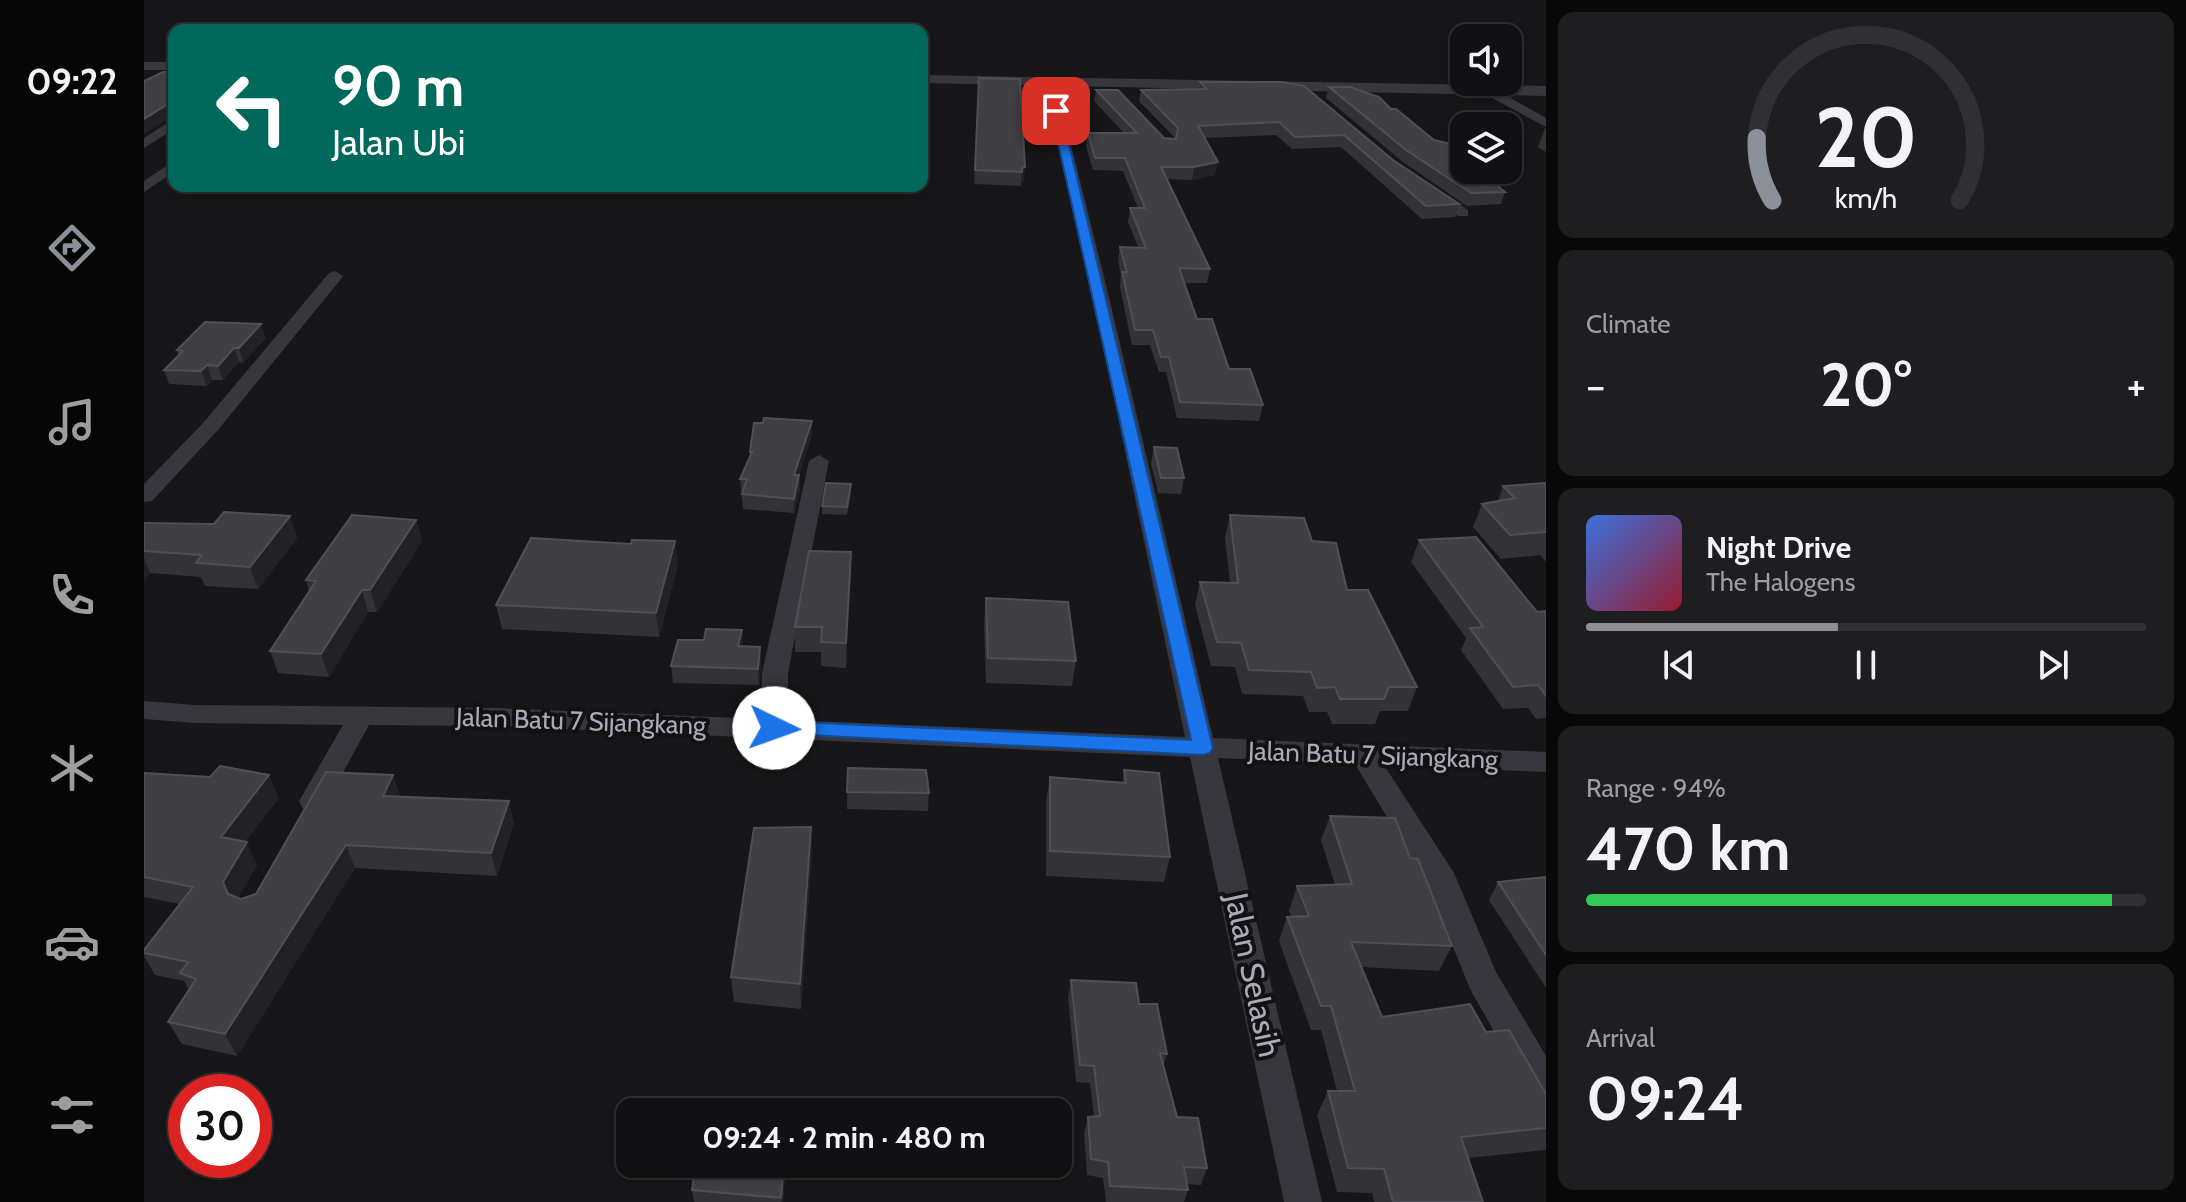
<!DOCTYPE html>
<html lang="en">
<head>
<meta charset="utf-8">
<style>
  :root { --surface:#111012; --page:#1e1e20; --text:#f1f3f6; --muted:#9c9d9f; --line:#303032; --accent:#8c9099 }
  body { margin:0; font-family:Cabin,sans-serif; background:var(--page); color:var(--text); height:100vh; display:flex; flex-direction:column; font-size:30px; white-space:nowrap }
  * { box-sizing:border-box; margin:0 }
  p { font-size:26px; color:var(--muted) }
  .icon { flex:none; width:44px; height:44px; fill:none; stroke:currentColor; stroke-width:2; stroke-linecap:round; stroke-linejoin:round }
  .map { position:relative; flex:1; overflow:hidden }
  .side { display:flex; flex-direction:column; gap:12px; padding:12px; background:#09090a; width:640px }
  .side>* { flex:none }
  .banner { position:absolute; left:24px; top:24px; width:760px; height:168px; border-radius:16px; box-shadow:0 2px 6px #0004,0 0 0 2px var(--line); background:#00695c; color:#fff; overflow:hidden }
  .tools { position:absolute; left:1306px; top:24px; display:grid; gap:16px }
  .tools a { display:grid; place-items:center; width:72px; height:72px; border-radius:16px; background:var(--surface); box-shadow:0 2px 6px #0004,0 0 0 2px var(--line); font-size:40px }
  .speed { position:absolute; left:24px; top:1074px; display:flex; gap:16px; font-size:40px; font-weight:700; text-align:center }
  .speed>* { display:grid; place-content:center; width:104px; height:104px; border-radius:50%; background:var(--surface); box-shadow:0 2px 6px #0004,0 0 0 2px var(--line); line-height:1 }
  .speed .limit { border:12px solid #d22; background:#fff; color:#111 }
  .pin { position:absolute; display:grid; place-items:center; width:68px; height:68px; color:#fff; margin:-34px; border-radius:16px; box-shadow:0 4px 12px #0006 }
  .me { position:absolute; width:88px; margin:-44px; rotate:93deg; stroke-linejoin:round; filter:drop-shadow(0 0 6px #0008) }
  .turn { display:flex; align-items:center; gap:28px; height:168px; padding:0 32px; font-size:36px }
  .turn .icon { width:104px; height:104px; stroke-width:2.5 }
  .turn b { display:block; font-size:56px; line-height:68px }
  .big { font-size:60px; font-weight:700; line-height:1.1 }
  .side .card { flex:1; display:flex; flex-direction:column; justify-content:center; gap:12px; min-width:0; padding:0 28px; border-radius:16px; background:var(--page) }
  .side .dial { align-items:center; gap:0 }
  .dial svg { height:208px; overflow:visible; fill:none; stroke:var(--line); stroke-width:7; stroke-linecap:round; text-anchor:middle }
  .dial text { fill:var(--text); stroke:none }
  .song { display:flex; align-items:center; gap:24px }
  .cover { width:96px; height:96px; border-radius:12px; background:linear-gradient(135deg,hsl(220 70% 55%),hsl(350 70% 35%)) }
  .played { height:8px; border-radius:4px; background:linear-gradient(90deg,var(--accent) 45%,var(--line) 45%) }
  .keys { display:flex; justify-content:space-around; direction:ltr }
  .heat { display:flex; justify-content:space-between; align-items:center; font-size:44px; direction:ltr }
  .charge { height:12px; border-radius:6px; background:linear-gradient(90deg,#34c759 94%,var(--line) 0) }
  .trip { position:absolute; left:472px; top:1098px; width:456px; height:80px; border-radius:16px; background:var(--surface); box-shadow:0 2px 6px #0004,0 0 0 2px var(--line); font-weight:700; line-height:80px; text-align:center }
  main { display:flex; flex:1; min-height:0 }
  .dock { display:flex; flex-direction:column; width:144px; justify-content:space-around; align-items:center; background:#070607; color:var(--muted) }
  .dock .icon { width:56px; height:56px }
  .dock .on { color:var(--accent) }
  .dock b { font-size:36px; color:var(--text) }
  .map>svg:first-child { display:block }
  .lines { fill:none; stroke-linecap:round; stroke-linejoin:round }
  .minor { fill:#38373d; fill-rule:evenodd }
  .tertiary { fill:#38373d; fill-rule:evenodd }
  .wall { fill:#333236 }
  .shaded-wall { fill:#222124 }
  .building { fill:#403f44; stroke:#504f56; stroke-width:2 }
  .route { fill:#1a73e8; stroke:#114b97; stroke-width:2 }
  .labels { text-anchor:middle; stroke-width:8; stroke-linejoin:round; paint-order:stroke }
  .street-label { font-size:26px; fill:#a9a9b8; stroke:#121113 }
  .near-street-label { font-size:32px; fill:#a9a9b8; stroke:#121113 }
</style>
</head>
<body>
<main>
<nav class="dock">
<b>09:22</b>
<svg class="icon on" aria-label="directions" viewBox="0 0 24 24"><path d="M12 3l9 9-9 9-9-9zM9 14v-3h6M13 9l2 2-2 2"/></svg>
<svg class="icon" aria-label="music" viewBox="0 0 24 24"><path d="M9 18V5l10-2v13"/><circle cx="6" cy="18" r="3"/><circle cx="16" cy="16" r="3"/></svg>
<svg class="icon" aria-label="phone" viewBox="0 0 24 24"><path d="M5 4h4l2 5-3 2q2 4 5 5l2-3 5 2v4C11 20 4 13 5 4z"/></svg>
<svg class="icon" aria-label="climate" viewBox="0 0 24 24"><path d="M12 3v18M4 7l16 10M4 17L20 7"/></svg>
<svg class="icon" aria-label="car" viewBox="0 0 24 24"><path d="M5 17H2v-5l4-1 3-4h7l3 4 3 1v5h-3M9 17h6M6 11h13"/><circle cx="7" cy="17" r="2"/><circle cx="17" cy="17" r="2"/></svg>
<svg class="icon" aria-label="filters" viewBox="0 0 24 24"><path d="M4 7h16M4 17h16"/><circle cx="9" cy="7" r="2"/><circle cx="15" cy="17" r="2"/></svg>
</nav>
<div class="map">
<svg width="1402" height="1202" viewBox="0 0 1402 1202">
  <rect width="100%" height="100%" fill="#171618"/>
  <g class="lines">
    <!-- minor -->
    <g class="minor">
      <path d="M905,77L911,81L964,293L1069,738L1402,752V772L1240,765L1310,873L1352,972L1402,1056V1104L1389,1100L1326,989L1285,887L1211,764L1074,758L1178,1202H1140L1046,757L353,726L225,725L179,809L169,812L159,809L155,801L199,725L51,723L0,719V701L51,705L353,708L617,719L618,673L665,461L675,455L685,461L644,673V720L1041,737L948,293L899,81Z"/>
      <path d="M1339,87H1347L1402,118V127L1339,93Z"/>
      <path d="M30,119V129L0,148V138Z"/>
      <path d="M30,161V172L0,192V181Z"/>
      <path d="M563,186H577V188L570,192L565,191Z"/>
      <path d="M1286,186L1324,210V216H1314L1281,193L1279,190Z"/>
      <path d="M191,271L199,276L197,279L74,430L8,501L0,502V484L60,422L185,273Z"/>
    </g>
    <!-- tertiary -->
    <g class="tertiary">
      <rect x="0" y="62" width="30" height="8"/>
      <path d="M778,75L1402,86V96L778,83Z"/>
    </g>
  </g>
  <!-- wall -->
  <g class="wall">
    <path d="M30,72V118L28,116L0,134Z"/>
    <path d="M835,78L876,79L880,181L877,182V186L830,184Z"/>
    <path d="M1056,82H1138L1249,160L1315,204L1311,217L1278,219L1197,147L1148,149L1132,135L1060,138L1071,175L1048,180L1023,179L1066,269L1063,283H1040L1053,319L1085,369L1119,405L1115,421L1033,418L1022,372H1015L1006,345H988L976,287L977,274L974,261L976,247H994L984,222L986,208H994L979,171L949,170L942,146L944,133H980L950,101L952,90L1020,138H1031L995,101L997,90L1055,89Z"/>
    <path d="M1185,87L1247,109L1361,192L1357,204L1323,206L1259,162L1182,98Z"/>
    <path d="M1401,128H1402V152L1394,147Z"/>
    <path d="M122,338L99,363L95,362L79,380H68L63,386L25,384L20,370L34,355L33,350Z"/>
    <path d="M668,421V435L655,475L656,490L650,513L599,509L596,479L606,457V452Z"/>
    <path d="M1010,447L1040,478L1037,494L1014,493L1007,463Z"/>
    <path d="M1402,483V562L1396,555L1357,559L1329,527L1338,504L1354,501L1359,486Z"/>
    <path d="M707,492L703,515L678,514V506Z"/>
    <path d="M1086,515L1168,541L1273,687L1264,711H1236L1231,724H1188L1183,712H1165L1159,696L1098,694L1091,667L1067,666L1051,605L1056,582L1086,583L1081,538Z"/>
    <path d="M146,516L153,538L114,589L61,586L57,577L6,573L0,581V523L70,524Z"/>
    <path d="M272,520L278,541L233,612H224L185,677L134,673L126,651L165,591L162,580Z"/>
    <path d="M1275,540L1393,612L1402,611V718L1392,719L1384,708L1359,709L1317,650L1322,638L1267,562Z"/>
    <path d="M707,552L702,668L677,666V652H651V627Z"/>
    <path d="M534,565L515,637L358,629L352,605Z"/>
    <path d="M842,598L932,661L928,686L842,683L840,623Z"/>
    <path d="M598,630L599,646L616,647L617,664L615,685L529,683L527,666L560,640Z"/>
    <path d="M704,768L785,793L784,811L703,809Z"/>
    <path d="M980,770L1026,857L1020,882L902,876V802L906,777L978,783Z"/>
    <path d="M0,773L135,798L101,842L113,865L94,898L97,899L112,894L249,775L256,797L370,823L353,876L211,868L93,1056L38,1044L24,1022L45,990L40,981L11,975L0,956V950L36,904L0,897Z"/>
    <path d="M1186,816L1266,858L1308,946L1295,971L1217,967L1238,1017L1342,1032L1402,1094V1150L1324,1158L1339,1202H1230L1228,1193L1193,1192L1173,1115L1184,1091H1193L1177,1030H1167L1135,941L1143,917L1147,916L1145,911L1153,886L1191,885L1177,840Z"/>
    <path d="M667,827L668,852L657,1009L590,1002L587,977Z"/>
    <path d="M1402,877V988L1345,900L1354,882Z"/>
    <path d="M927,980L995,1004L1023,1054L1019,1067L1033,1117L1063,1168L1057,1185L1043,1184L1044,1190L1040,1202H962L959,1178L943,1175L940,1134L944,1117H950L946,1083L932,1082L924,997Z"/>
    <path d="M642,1164L639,1202H550L548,1190Z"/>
  </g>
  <!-- shaded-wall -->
  <g class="shaded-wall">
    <path d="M24,104L28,116L0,134V119Z"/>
    <path d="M1074,162L1071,175L1048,180L1050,167Z"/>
    <path d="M881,167L880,181L877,182L878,168Z"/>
    <path d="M117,324L122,338L99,363L95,348Z"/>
    <path d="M90,348L95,362L79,380L74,366Z"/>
    <path d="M63,365L68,380L63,386L57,371Z"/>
    <path d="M668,421V435L650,489V475Z"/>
    <path d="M655,475L656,490L650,513V499Z"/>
    <path d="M146,516L153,538L114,589L106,567Z"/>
    <path d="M272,520L278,541L233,612L226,590Z"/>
    <path d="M531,541L534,565L515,637L512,613Z"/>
    <path d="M707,552V576L702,668V643Z"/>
    <path d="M0,559L6,573L0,581Z"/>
    <path d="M218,590L224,612L185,677L177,654Z"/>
    <path d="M598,630L599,647L594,646Z"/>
    <path d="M616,647L617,664L615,685L614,669Z"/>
    <path d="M125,775L135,798L88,860L77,837Z"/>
    <path d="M249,775L256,798L239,796Z"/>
    <path d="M365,801L370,823L353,876L347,853Z"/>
    <path d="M667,827L668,852L657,1009L656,984Z"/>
    <path d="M103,842L113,865L90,905L95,916L79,882Z"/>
    <path d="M202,845L211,868L93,1056L81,1034Z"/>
    <path d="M640,1164H642L639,1202H637Z"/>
  </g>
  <!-- building -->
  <g class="building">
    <path d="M19,72H30V109L24,104L0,119V81Z"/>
    <path d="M835,78L876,79L881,167L878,168V172L831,170Z"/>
    <path d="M1056,82H1138L1160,86L1249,160L1315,204L1282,206L1200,135L1151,137L1135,122L1054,126L1074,162L1050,167H1017L1066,269L1035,268L1053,319H1068L1085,369H1106L1119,405L1036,402L1025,357H1017L1009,330H991L978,272H983L976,247L1002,248L986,208H1001L981,158H951L944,133H993L952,90H974L1020,138L1032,139L1034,128L997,90L1063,89Z"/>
    <path d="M1185,87H1206L1235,97L1247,109H1252L1290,140L1307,144L1320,156V170H1336L1361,192L1327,193L1262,150Z"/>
    <path d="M61,322L117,324L95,348H90L74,366L63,365L57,371L20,370L39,351L33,350Z"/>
    <path d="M620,418L668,421L650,475H655L650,499L598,494L603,479H596L608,452H606L610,423H619Z"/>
    <path d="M1010,447L1033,448L1040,478H1017Z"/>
    <path d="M682,483L707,484L703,507L678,506Z"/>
    <path d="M1402,483V532L1366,535L1338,504L1371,498L1359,486Z"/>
    <path d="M80,512L146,516L106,567L52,563L58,555L0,551V523L70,524Z"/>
    <path d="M208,515L272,520L226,590H218L177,654L126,651L172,581L162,580Z"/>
    <path d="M1086,515L1160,518L1168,541L1192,543L1203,590H1224L1273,687H1245L1240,699H1196L1191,687L1173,688L1167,672L1105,670L1097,643L1073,642L1056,582L1094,583Z"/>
    <path d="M1332,537L1393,612L1402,611V696L1394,685L1369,687L1326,628L1339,627L1275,540Z"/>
    <path d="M387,538L487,544L488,540L531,541L512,613L352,605Z"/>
    <path d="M665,551L707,552L702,643L677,642L678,627H651Z"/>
    <path d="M842,598L924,602L932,661L844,658Z"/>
    <path d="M562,629L598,630L594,646L616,647L614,669L527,666L534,640H560Z"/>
    <path d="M76,766L125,775L77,837L103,842L79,882L84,894L97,899L112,894L182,772L249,775L239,796L365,801L347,853L202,845L81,1034L24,1022L52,979L36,973L44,962L0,953V950L49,887L0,877V773L66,777Z"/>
    <path d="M704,768L782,770L785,793L703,792Z"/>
    <path d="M980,770L1015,773L1026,857L906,851V777L982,783Z"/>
    <path d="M1186,816L1251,818L1266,858L1274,859L1308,946L1207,942L1238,1017L1326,1004L1342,1032L1365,1030L1402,1094V1128L1317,1137L1339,1202H1249L1240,1169L1204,1168L1184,1091H1211L1187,1006H1177L1143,917L1165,916L1153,886L1208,884Z"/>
    <path d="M667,827L656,984L587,977L610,828Z"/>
    <path d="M1402,877V955L1354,882Z"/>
    <path d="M927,980L992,983L995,1004H1013L1023,1054L1016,1053L1033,1117L1054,1118L1063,1168L1040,1167L1044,1190L966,1186L964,1162L947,1159L944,1117L956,1116L950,1066L936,1065Z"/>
    <path d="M552,1164H640L637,1198L548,1190Z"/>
  </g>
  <!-- route -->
  <path class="route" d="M912,108L917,111L1069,748L1066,753L1059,755L623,733L620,728L623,723L630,721L1047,740L907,111Z"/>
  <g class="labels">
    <!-- street labels -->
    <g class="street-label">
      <text transform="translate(437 721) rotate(2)" y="9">Jalan Batu 7 Sijangkang</text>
      <text transform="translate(1229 755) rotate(2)" y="9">Jalan Batu 7 Sijangkang</text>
    </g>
    <!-- near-street labels -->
    <g class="near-street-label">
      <text transform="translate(1109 975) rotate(78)" y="11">Jalan Selasih</text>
    </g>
  </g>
</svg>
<div class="tools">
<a><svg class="icon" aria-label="sound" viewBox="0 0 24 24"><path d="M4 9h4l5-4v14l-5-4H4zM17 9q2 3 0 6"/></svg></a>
<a><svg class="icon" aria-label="layers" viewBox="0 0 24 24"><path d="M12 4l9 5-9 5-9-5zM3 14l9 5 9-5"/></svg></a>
</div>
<div class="speed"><div class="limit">30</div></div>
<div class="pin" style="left:912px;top:111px;background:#d93025"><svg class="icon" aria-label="arrive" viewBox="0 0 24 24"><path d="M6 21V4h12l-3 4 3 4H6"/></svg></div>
<svg class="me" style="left:630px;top:728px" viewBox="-20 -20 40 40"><circle r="19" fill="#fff"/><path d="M0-13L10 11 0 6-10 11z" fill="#1a73e8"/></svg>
<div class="trip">09:24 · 2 min · 480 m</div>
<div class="banner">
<div class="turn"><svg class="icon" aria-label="left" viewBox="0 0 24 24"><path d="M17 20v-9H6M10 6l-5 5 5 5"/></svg><div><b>90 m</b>Jalan Ubi</div></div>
</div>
</div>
<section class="side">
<div class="card dial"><svg viewBox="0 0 100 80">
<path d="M14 69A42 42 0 1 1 86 69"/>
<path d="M14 69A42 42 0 0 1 8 45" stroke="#8c9099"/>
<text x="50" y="56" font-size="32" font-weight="700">20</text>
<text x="50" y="72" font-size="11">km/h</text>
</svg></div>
<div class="card"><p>Climate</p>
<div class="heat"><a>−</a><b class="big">20°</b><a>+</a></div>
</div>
<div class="card">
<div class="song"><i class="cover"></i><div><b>Night Drive</b><p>The Halogens</p></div></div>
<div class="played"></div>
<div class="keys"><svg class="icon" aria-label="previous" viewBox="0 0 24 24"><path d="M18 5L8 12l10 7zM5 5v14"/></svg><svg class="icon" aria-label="pause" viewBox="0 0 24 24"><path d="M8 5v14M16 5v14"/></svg><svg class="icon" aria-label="next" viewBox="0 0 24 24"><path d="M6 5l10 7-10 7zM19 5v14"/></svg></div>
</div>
<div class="card"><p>Range · 94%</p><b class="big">470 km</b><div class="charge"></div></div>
<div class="card"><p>Arrival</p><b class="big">09:24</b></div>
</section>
</main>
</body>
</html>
